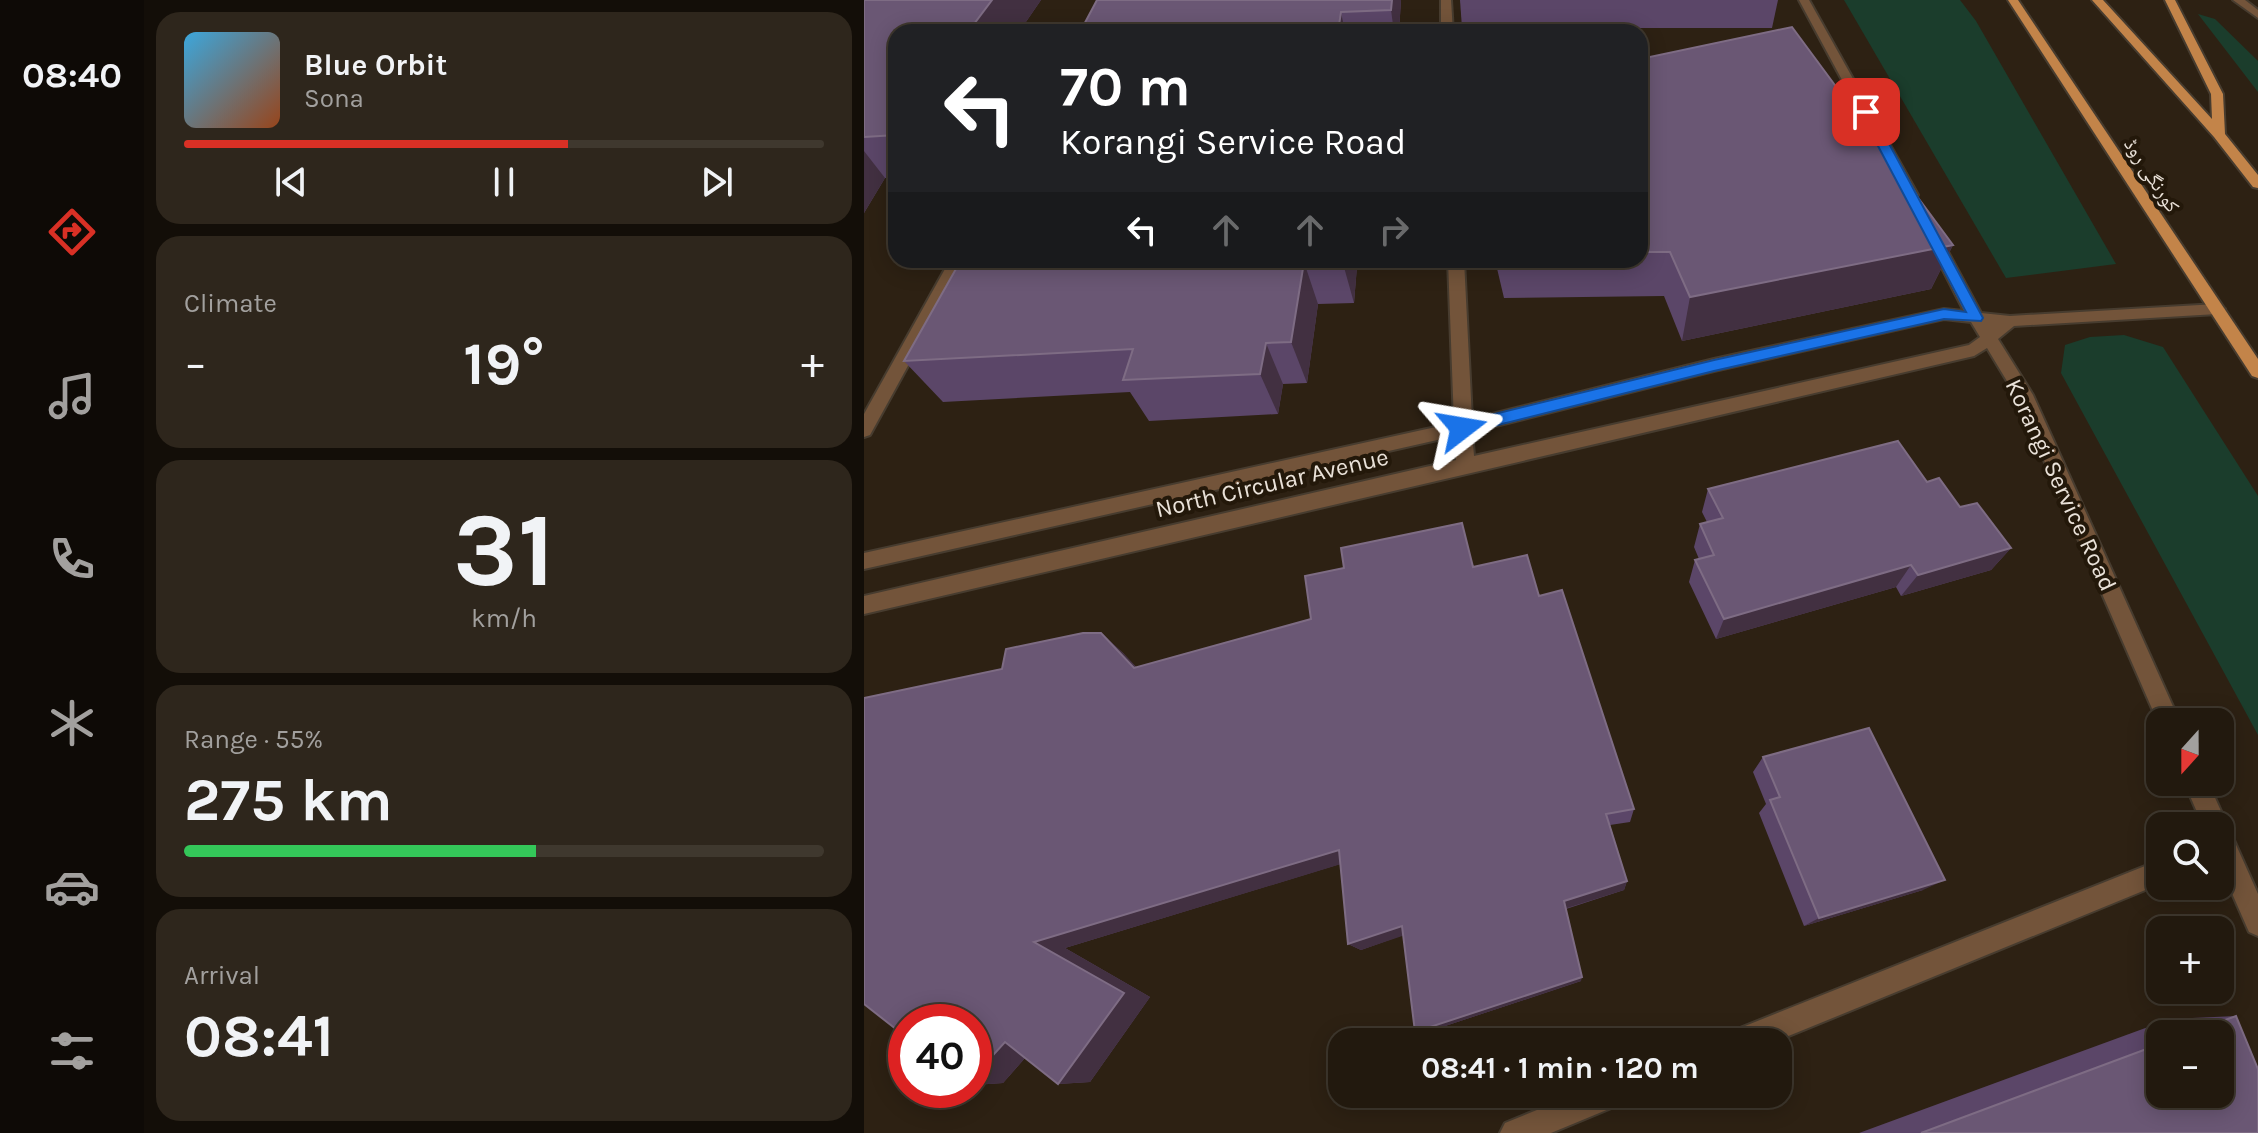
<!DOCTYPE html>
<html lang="en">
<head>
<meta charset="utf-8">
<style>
  :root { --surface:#22190e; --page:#2e261c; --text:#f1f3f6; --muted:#a2a09e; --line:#3f382e; --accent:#d93025 }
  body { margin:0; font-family:Karla,"Noto Naskh Arabic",sans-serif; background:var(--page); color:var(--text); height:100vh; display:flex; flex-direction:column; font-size:30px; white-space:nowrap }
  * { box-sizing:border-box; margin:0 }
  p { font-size:26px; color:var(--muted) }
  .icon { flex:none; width:44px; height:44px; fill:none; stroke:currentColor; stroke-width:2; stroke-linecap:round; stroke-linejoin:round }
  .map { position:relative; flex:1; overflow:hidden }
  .side { display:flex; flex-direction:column; gap:12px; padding:12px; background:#130e08; width:720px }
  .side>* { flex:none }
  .top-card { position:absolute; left:24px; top:24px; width:760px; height:244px; border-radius:24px; box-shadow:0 4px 20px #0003,0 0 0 2px var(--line); background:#202124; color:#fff; overflow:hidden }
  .needle { width:52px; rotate:201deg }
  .controls { position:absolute; left:1282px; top:708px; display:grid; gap:16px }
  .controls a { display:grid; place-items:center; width:88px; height:88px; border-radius:16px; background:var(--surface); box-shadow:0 4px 20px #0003,0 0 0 2px var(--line); font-size:40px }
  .speed { position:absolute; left:24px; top:1004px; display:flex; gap:16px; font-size:40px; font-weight:700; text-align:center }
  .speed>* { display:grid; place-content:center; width:104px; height:104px; border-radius:50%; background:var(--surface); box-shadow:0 4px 20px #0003,0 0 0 2px var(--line); line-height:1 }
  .speed .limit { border:12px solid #d22; background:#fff; color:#111 }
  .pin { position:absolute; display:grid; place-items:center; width:68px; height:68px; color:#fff; margin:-34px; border-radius:16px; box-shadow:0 4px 12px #0006 }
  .me { position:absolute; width:88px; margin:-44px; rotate:76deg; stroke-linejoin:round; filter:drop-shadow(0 0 6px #0008) }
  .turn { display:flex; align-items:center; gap:28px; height:168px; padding:0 40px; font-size:36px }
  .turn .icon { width:104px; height:104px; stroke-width:2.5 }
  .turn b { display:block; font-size:56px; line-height:68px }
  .lanes { display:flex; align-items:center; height:76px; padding:0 40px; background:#0003; justify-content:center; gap:40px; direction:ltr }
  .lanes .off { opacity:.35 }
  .big { font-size:60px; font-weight:700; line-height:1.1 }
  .side .widget { flex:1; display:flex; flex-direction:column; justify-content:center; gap:12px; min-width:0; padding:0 28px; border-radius:24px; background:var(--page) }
  .side .dial { align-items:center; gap:0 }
  .dial b { font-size:104px; line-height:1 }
  .song { display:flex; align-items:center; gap:24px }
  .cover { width:96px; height:96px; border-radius:12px; background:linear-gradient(135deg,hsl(200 70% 55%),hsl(20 70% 35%)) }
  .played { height:8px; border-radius:4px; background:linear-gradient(90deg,var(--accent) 60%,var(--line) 60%) }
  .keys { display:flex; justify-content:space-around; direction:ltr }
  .heat { display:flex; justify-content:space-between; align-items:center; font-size:44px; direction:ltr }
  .charge { height:12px; border-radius:6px; background:linear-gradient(90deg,#34c759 55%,var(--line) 0) }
  .trip { position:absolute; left:464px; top:1028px; width:464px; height:80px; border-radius:24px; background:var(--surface); box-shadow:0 4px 20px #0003,0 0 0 2px var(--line); font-weight:700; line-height:80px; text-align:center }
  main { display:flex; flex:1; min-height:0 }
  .dock { display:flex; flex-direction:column; width:144px; justify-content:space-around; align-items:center; background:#0e0a06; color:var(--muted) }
  .dock .icon { width:56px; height:56px }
  .dock .selected { color:var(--accent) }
  .dock b { font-size:36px; color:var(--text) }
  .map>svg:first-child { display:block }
  .green { fill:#1b3d2c }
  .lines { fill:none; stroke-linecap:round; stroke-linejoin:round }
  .minor-casing { stroke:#473c2f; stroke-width:4 }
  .major-casing { stroke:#473c2f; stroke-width:4 }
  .minor { fill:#73543a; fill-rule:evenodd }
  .major { fill:#c38449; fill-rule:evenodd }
  .wall { fill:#5b4668; fill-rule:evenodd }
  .shaded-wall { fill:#423041 }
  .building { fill:#6a5774; stroke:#7e6c84; stroke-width:2 }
  .route { fill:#1a73e8; stroke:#114b97; stroke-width:2 }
  .labels { text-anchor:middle; stroke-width:8; stroke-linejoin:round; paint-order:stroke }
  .far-street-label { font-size:20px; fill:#eae2d9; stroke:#23180a }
  .street-label { font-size:24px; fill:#eae2d9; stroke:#23180a }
</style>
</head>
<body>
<main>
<nav class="dock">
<b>08:40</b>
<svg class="icon selected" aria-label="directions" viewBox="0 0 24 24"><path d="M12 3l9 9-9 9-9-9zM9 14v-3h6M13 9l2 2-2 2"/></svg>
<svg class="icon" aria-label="music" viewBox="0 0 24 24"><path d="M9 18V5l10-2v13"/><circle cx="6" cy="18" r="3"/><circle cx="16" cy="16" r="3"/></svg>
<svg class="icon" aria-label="phone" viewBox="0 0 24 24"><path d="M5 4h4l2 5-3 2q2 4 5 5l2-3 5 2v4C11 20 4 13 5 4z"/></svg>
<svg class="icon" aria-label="climate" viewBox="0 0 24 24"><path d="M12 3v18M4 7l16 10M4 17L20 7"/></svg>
<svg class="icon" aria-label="car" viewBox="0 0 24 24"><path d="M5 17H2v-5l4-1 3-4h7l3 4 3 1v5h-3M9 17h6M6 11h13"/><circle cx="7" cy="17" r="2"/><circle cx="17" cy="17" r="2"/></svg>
<svg class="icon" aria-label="filters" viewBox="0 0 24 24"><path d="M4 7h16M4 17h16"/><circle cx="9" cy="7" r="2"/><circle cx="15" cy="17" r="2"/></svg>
</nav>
<section class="side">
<div class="widget">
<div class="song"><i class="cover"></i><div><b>Blue Orbit</b><p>Sona</p></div></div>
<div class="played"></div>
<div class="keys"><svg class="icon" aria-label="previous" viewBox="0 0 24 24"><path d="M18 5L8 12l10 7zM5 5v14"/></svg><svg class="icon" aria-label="pause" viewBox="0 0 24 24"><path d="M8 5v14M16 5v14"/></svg><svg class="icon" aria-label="next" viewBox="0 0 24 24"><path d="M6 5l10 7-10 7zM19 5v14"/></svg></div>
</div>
<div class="widget"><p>Climate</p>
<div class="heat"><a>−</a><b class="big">19°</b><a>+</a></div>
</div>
<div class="widget dial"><b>31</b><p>km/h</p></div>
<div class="widget"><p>Range · 55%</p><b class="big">275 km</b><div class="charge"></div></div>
<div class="widget"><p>Arrival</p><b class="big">08:41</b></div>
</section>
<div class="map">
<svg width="1394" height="1133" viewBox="0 0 1394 1133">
  <rect width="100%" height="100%" fill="#2d2113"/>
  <!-- green -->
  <g class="green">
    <path d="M980,0H1096L1112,21L1252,264L1142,278Z"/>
    <path d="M1334,14L1351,19L1394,61V92Z"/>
    <path d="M1260,335L1299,347L1394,496V735L1197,373L1201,345L1226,337Z"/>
  </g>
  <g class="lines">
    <defs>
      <g id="minor">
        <path d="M577,0H587L589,32H577Z"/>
        <path d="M935,0H945L1054,195L1052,198L1040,195Z"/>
        <path d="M1369,0H1381L1394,10V18Z"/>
        <path d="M1069,232L1076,237L1117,313L1146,316L1353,304L1361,309L1353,314L1150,326L1134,339L1169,395L1316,722H1296V727L1152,396L1123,348L1110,356L0,614V596L592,460L591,436L0,569V553L590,423L584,260H600L608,419L850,359L1080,309L1100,311L1062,237ZM1080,319L1107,322L1116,337L1105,345L610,456L608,432L850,371Z"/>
        <path d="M86,260H102L6,435L0,437V414Z"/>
        <path d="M1320,782H1344L1394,894V936L1385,932L1356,866V826H1339Z"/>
        <path d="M1296,860V884L910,1042H862L866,1032Z"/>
        <path d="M712,1094H761L757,1104L687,1133H636L641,1123Z"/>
      </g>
      <g id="major">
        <path d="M1144,0H1154L1394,359V378L1388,376Z"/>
        <path d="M1228,0H1239L1348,119L1347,94L1301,0H1311L1359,94L1361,134L1394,175V188L1389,187L1350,137Z"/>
      </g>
    </defs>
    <!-- minor casing -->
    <use href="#minor" class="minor-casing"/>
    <!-- major casing -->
    <use href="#major" class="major-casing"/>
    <!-- minor -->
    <use href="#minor" class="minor"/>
    <!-- major -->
    <use href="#major" class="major"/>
  </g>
  <!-- wall -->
  <g class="wall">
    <path d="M0,0H177L155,32H32V178H21L0,213Z"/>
    <path d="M233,0H537L535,32H216Z"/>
    <path d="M596,0H914L908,28H598Z"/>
    <path d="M776,59L1089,245L1067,289L818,341L800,296L640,298L631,260H776Z"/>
    <path d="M97,260H581L493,266L490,303L454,304L443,383L419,384L414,414L285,421L266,392L79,402L40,361Z"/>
    <path d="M1063,482L1147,548L1127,570L1037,596L1032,587L852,639L825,582L831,560L835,559L830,547L836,524L843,522L838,512L844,489Z"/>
    <path d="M609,567L675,596L770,809L766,822L746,825L763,881L760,890L702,909L717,981L560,1033L539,935L497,950L484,944L476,864L201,948L286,997L226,1082L194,1084L161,1058L139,1083L110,1085V1022L138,669L237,633L259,653L273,668L447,619Z"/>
    <path d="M899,757L1059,890L940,926L895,813L902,804L889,772Z"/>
    <path d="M1372,1016L1394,1133H995L1306,1019ZM1296,1034H1356L1296,1094Z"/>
  </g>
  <!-- shaded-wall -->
  <g class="shaded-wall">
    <path d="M128,0H177L155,32H104Z"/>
    <path d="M528,0H537L535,32H530L527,10Z"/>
    <path d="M477,12L481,32H474Z"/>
    <path d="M0,151L21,178L0,213Z"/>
    <path d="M1089,245L1067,289L818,341L826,297Z"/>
    <path d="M478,260H492L493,266L490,303Z"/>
    <path d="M440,262L454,304L443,383L427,342Z"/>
    <path d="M402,343L419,384L414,414L396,374Z"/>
    <path d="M1147,548L1127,570L1037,596L1054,575Z"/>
    <path d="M1047,565L1032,587L852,639L860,619Z"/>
    <path d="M237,633L259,653L291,687L270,668Z"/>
    <path d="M475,850L487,861L201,948L286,997L226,1082L194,1084L170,942Z"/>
    <path d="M1081,880L1059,890L940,926L955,918Z"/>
    <path d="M763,881L760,890L700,909V901Z"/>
    <path d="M538,926L547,933L497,950L484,944Z"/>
    <path d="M718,977L717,981L560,1033L551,1032Z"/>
    <path d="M141,1042H175L139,1083L110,1085V1076Z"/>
  </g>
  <!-- building -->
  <g class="building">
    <path d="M0,0H128L104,32H32V135L0,137Z"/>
    <path d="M233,0H528L527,10L477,12L474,32H216Z"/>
    <path d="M928,27L1089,245L826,297L806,252H776V59Z"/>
    <path d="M97,260H478L440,262L427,342L402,343L396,374L259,380L269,349L40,361Z"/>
    <path d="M1034,441L1063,482L1075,478L1096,507L1113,503L1147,548L1054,575L1047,565L860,619L831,560L850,555L836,524L859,518L844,489Z"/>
    <path d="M598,523L609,567L663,555L675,596L698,590L770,809L742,814L763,881L700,901L718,977L551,1032L538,926L484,944L475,850L170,942L260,993L194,1084L141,1042L110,1076V1022H42V1037L0,1004V698L138,669L142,649L219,633H237L270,668L447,619L441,576L480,568L477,548Z"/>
    <path d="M1005,728L1081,880L955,918L906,800L916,797L899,757Z"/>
    <path d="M1372,1016L1394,1069V1133H1057L1296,1044V1094H1356V1034H1323Z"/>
  </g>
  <!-- route -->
  <path class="route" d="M1002,108L1008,112L1119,318L1117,321L1080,319L850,371L598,434L592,432L590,428L598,422L850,360L1080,309L1102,312L996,112Z"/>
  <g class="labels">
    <!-- far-street labels -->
    <g class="far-street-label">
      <text transform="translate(1288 175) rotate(57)" y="7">کورنگی روڈ</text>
    </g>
    <!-- street labels -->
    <g class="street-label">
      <text transform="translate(408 483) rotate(-13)" y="8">North Circular Avenue</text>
      <text transform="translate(1197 485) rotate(65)" y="8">Korangi Service Road</text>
    </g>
  </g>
</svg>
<div class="controls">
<a><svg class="needle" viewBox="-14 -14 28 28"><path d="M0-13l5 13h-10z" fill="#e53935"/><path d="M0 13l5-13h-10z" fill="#a2a09e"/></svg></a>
<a><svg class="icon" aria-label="search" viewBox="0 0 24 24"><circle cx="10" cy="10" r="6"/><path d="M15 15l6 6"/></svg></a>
<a>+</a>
<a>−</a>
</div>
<div class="speed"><div class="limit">40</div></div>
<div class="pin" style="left:1002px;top:112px;background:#d93025"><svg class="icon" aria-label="arrive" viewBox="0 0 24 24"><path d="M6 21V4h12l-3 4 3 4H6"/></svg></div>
<svg class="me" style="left:598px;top:428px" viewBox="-20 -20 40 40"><path d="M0-17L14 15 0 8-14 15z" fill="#1a73e8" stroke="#fff" stroke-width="4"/></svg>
<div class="trip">08:41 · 1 min · 120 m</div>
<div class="top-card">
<div class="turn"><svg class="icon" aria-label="left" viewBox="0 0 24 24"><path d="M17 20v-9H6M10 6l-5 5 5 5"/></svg><div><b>70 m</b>Korangi Service Road</div></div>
<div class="lanes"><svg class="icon" aria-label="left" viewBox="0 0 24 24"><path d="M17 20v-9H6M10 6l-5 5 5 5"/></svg><svg class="icon off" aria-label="ahead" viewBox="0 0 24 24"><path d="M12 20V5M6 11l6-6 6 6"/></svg><svg class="icon off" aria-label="ahead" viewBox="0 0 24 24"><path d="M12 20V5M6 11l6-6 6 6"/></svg><svg class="icon off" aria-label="right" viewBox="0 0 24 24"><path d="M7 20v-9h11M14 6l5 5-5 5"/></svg></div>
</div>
</div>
</main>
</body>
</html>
